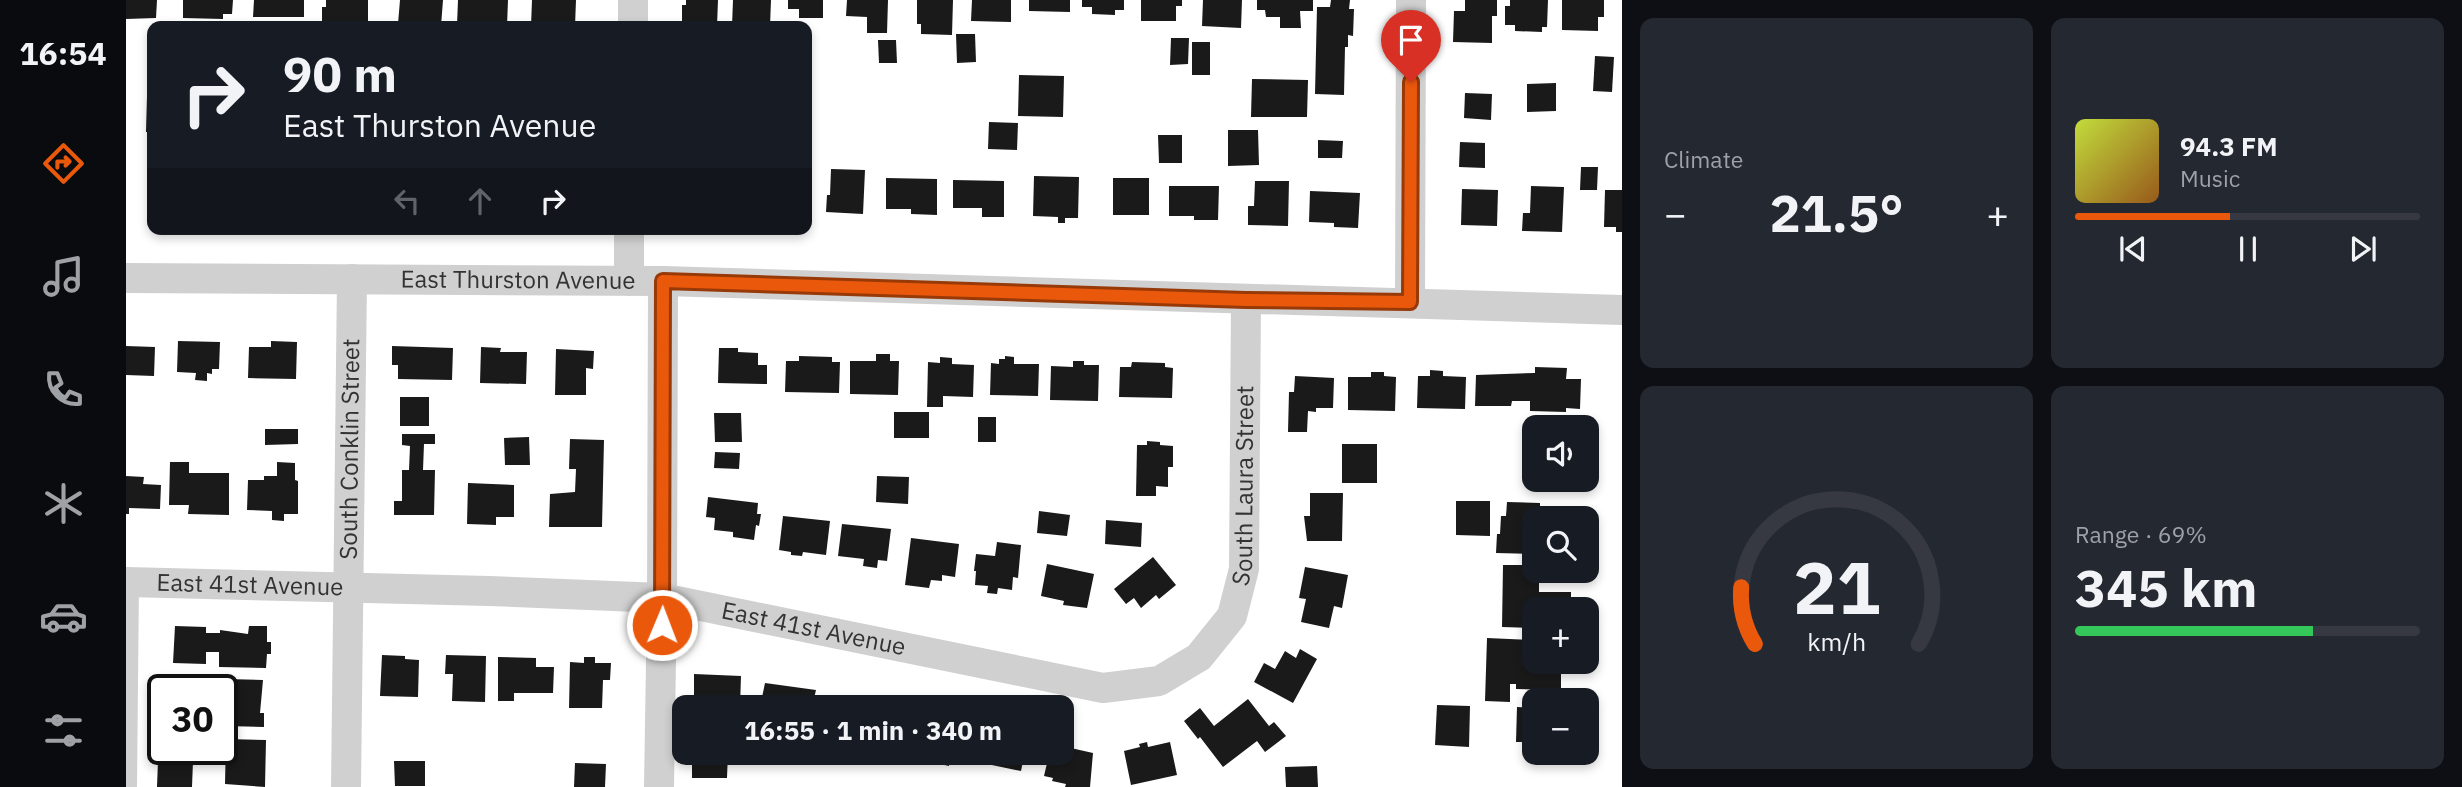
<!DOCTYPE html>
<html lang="en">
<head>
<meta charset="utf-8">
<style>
  :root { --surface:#171b24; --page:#242831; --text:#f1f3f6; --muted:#9ea1a6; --line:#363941; --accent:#ea580c }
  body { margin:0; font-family:"IBM Plex Sans",sans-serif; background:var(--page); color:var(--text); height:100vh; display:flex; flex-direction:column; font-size:26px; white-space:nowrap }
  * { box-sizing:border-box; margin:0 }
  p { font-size:23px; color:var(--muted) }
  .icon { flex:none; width:38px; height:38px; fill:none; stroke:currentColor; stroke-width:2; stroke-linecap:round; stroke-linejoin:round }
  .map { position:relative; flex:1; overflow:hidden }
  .panel { display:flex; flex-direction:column; gap:18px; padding:18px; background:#0d0f14; width:840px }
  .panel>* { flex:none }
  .top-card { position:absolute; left:21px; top:21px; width:665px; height:214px; border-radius:14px; box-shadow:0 4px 10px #0003; background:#171b24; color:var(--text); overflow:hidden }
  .buttons { position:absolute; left:1396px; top:415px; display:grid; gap:14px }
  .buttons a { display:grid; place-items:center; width:77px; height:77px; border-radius:14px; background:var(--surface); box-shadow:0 4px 10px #0003; font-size:35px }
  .speed { position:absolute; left:21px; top:674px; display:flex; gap:14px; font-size:35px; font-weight:700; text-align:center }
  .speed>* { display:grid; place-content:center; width:91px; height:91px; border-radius:50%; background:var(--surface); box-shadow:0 4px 10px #0003; line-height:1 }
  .speed .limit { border:4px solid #111; border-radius:10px; background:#fff; color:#111 }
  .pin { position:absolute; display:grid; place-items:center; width:60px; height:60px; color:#fff; margin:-72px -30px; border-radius:50% 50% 50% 0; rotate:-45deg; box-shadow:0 0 7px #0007 }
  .pin .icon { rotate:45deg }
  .me { position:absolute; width:77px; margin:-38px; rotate:1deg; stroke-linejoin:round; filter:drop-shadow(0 0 5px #0008) }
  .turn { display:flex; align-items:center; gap:24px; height:147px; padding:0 21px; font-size:32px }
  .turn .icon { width:91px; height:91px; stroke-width:2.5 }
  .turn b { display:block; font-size:49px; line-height:60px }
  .lanes { display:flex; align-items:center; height:66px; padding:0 21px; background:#0003; justify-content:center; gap:35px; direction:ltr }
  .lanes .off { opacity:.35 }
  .big { font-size:52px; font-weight:700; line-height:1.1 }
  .panel .card { flex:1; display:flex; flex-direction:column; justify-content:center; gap:10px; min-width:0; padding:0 24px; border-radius:14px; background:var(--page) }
  .panel .dial { align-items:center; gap:0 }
  .dial svg { height:182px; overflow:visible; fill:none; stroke:var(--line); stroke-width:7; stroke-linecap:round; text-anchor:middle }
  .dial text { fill:var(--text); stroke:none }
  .song { display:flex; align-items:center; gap:21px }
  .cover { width:84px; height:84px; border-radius:10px; background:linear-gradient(135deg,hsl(70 70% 55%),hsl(30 70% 35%)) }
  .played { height:7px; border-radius:4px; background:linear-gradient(90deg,var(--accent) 45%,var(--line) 45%) }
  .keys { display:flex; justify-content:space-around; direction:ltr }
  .heat { display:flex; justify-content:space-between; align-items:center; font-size:38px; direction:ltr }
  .charge { height:10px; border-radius:5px; background:linear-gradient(90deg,#34c759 69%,var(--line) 0) }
  .panel .tiles { flex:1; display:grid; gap:18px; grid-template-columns:repeat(2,1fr) }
  .trip { position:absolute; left:546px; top:695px; width:402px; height:70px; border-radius:14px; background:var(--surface); box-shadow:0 4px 10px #0003; font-weight:700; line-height:70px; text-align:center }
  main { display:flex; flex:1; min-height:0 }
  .menu { display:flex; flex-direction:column; width:126px; justify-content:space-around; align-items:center; background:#090b0e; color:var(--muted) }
  .menu .icon { width:49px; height:49px }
  .menu .selected { color:var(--accent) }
  .menu b { font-size:32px; color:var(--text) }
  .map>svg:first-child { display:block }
  .building { fill:#1a1a1a }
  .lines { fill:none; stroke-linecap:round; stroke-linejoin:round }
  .lane { stroke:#d0d0d0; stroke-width:14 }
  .street { stroke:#d0d0d0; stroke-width:30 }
  .route-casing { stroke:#983908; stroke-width:18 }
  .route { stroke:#ea580c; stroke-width:12 }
  .labels { text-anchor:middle; stroke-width:7; stroke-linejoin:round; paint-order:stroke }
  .street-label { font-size:24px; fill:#333; stroke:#fff }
</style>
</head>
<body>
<main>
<nav class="menu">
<b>16:54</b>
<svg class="icon selected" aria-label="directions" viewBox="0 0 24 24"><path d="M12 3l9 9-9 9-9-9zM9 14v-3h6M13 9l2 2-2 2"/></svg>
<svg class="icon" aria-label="music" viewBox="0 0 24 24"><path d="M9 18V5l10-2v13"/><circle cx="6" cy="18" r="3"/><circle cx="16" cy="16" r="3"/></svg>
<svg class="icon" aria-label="phone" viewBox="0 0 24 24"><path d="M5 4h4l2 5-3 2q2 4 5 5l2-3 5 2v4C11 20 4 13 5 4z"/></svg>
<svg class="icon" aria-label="climate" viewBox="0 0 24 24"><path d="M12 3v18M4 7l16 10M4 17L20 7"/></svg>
<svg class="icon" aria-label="car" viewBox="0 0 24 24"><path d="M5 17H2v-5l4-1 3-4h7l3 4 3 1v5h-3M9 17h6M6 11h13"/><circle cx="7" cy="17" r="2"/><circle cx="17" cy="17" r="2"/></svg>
<svg class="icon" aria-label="filters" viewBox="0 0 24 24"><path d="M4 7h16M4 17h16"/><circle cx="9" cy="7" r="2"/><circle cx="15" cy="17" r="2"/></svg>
</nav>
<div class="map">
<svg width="1496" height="787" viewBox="0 0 1496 787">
  <rect width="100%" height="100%" fill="#fff"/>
  <!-- building -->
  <g class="building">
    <path d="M0,0H31L30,18L0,19Z"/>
    <path d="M57,0H107L106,14H97V19L57,18Z"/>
    <path d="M128,0H178V17H127Z"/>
    <path d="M200,0H242V26H210V24H196V7H200Z"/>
    <path d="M274,0H317L315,26L272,24Z"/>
    <path d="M332,0H382L381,26L331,25Z"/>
    <path d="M406,0H450L449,26H405Z"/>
    <path d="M560,0H592L591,26L556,25V5H560Z"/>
    <path d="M607,0H645L644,26H606Z"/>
    <path d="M662,0H697V18H673V9H662Z"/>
    <path d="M721,0H762L761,33H741V17L720,16Z"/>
    <path d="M791,0H827L826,35L795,34V24H791Z"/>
    <path d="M846,0H885V22L845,21Z"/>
    <path d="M903,0H944V12L903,11Z"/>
    <path d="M956,0H998V10H989V15L966,14V7H956Z"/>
    <path d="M1015,0H1056V6H1050V21H1015Z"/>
    <path d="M1077,0H1116L1115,28L1076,26Z"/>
    <path d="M1131,0H1187V11H1174L1175,28H1154V17H1140L1139,10H1131Z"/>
    <path d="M1205,0H1224L1223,9H1228L1227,36L1222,35V47H1219L1218,95L1189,94L1191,7H1204Z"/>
    <path d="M1339,0H1371V16H1366V43L1327,42L1328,11H1339Z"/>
    <path d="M1384,0H1422L1421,27H1416V32L1389,31V25H1379V6H1384Z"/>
    <path d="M1436,0H1478V17H1472V31L1436,30Z"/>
    <path d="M830,34H849L850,62L831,63Z"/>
    <path d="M1045,38H1063L1062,64L1044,65Z"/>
    <path d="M752,40H770L771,63H753Z"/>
    <rect x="1066" y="42" width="18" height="33"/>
    <path d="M1469,56L1488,57L1486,92L1467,91Z"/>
    <path d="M893,75L938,76L937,117L892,116Z"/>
    <path d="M1126,79L1182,80L1181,117H1125Z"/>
    <path d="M1430,83V111L1401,112V84Z"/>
    <path d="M1339,93L1366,94L1365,120L1338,118Z"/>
    <path d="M21,96H26V132H20Z"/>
    <path d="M863,122L892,123L891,150L862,149Z"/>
    <path d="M1102,130H1132L1133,165L1102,166Z"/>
    <path d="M1032,135H1056V163H1033Z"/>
    <path d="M1192,140L1217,141L1216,158H1192Z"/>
    <path d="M1334,142L1359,143V168L1333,167Z"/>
    <path d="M1455,167H1472L1471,190H1454Z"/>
    <path d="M705,169L739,170L737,214L700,212L701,195H704Z"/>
    <path d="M908,176L953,177L952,218H939V223H932V217L907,216Z"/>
    <path d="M760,178L811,179V215L785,214V209H760Z"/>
    <rect x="987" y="178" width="36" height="37"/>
    <path d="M827,180L878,181V217H856V208H827Z"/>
    <path d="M1129,181H1163L1162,226L1122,225V206H1128Z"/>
    <path d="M1043,186H1093L1092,220H1068V216H1043Z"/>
    <path d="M1405,186L1438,187L1436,232L1396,231L1397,213H1404Z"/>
    <path d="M1336,189L1372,190L1371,226L1335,225Z"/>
    <path d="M1479,190H1496V232H1490V227H1478Z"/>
    <path d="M1184,191L1234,193L1232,228L1208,227V223L1183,222Z"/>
    <path d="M52,341L94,342L93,369H86V374L81,373V381L69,380L70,373L51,372Z"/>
    <path d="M145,341L171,342L170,379L122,378L123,347H145Z"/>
    <path d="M0,346L29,347L28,376L0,375Z"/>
    <path d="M266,346L327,348L326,380L272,379V365H266Z"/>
    <path d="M355,347L375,348L374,352H401L400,384L354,383Z"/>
    <path d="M593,348H612V352L632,353V365H641V384L592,383Z"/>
    <path d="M430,349L468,351L467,369L460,368V395H429Z"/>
    <path d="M750,354H764V361H773L772,395L724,394V361H750Z"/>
    <path d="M673,356L706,357V362H714L713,393L659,392L660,361H673Z"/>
    <path d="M879,356L888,357V364H913L912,396L864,395L865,363L873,364V359H879Z"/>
    <path d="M814,357L826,358V364L848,365L847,397L817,396V407H801L802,362L814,363Z"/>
    <path d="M947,361H958V365H973L972,401L924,400L925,366L947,367Z"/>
    <path d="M1006,362L1039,363V367L1047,368L1046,398L993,397L994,367H1005Z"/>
    <path d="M1409,367L1441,368L1440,379H1455L1454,409L1440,408V412L1404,411V401H1386L1385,406H1349L1350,375L1409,373Z"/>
    <path d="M1304,370L1317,371V376L1340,377L1339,409L1291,408L1292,376H1304Z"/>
    <path d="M1245,372H1258V376L1270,377L1269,411L1222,410V377H1245Z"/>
    <path d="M1169,376L1208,378L1207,408H1190V412L1182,411L1181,432H1162L1163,392H1168Z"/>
    <rect x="274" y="397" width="29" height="29"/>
    <rect x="768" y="412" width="35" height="26"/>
    <path d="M588,413H615L616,442H589Z"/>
    <rect x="852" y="417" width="18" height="25"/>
    <path d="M139,429H172V444L139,445Z"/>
    <path d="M276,434H309V444H298L297,470H309L308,515H268V501H276V470H283L284,446L276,445Z"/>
    <path d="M403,437L404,465H379L378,438Z"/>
    <path d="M444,439L478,440L476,527H423L424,494L449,492L450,469H443Z"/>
    <path d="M1021,441L1034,442V445L1047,446V467H1042V487L1030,486V496H1010L1011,445H1021Z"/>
    <path d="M1403,441H1409V480H1433V483L1401,484L1402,467H1398V451H1402Z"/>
    <rect x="1216" y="444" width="35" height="39"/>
    <path d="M589,452L614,453L613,469L588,468Z"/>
    <path d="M44,462H63V473H103V515L62,514L63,505H43Z"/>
    <path d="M151,462L169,463V480L172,481V514H158V521L146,520V511L121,510L122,480H138V476H151Z"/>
    <path d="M0,476L18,477L17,484L35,485L34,509L3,508V514H0Z"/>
    <path d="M751,476L783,477L782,504L750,502Z"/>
    <path d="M342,483L388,485V517H370V525L341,524Z"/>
    <path d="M1184,493H1217L1216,541H1181L1178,516H1184Z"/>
    <path d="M582,497L632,503L631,514H635L633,526L630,525L628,540L607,537V532L588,530L589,518L580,517Z"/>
    <path d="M1330,501H1364V536L1330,535Z"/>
    <path d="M1381,502L1414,503V518H1409V554L1370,553L1371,534H1374L1375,516H1380Z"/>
    <path d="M913,511L944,515L941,536L911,533Z"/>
    <path d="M657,516L704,521L700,555L677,552L676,556L665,555V552L653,550Z"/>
    <path d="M980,520L1016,523L1015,547L979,544Z"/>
    <path d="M716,524L765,529L761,561L752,560L751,568L737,566L738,559L712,556Z"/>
    <path d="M785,538L833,544L829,577L816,575V581L805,580L803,588L779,585Z"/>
    <path d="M871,542L895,545L892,578L887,577L886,590L872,588L871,594L861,593L862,586L849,585L850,571H848L850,554L869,556Z"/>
    <path d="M1027,557L1050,585L1033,599L1030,595L1015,608L1008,598L1000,604L988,589Z"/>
    <path d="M921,564L968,574L961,608L937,605L938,601L915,596Z"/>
    <path d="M1377,565H1409V570H1413V592H1445V609H1409V628L1376,627Z"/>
    <path d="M1179,567L1222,575L1216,608L1208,606L1203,628L1175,622L1180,599L1173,598Z"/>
    <path d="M49,626L80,627V633H94V630L122,634L123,626H141V642H145V654H141L140,668L93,667V652H80V664L47,663Z"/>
    <path d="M1361,638L1409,640V662H1425V668L1435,669V690L1390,689V684H1384V702L1359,701Z"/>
    <path d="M1174,649L1191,659L1167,703L1128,682L1138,663L1149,669L1159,651L1170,658Z"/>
    <path d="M256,655L279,656V659L293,660L292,697L254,696Z"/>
    <path d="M320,655L360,656L359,702L326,701L327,674H319Z"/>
    <path d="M372,657L410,658V667H428L427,693H388V701H372Z"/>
    <path d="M458,657H469V663H485L484,680H477L476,708H443L444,662L458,663Z"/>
    <path d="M568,674L615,676L614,707H568Z"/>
    <path d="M100,679L137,680L134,713H138V727L99,726Z"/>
    <path d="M639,683L690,690L686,707H634Z"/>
    <path d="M1122,699L1143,726L1148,722L1160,736L1139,752L1131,741L1097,767L1074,737L1072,739L1058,721L1074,708L1088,726Z"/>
    <path d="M1311,705L1344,706L1343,747L1309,745Z"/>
    <path d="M1391,707L1409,708V742H1390Z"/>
    <path d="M100,739L140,740L139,787L99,784Z"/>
    <path d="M1021,742L1022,747L1044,742L1051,775L1005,785L998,751L1014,747L1013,744Z"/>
    <path d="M936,746L967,753L964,787H939L940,784L926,781L927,778L918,776L922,759L927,761L929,752H936Z"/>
    <path d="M566,752H602L601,778H566Z"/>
    <path d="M793,752H825L823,766L791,759Z"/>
    <path d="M843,752H899L895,771L842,760Z"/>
    <path d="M32,761H67L66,787H31Z"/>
    <path d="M268,761H299V786H269Z"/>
    <path d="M449,763L480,764L479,787H448Z"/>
    <path d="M1191,766L1192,787H1160L1159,767Z"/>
  </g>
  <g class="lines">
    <!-- lane -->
    <path class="lane" d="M4,787L6,582"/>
    <!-- street -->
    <g class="street">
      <path d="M507,26V0"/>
      <path id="s1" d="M0,278L537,281L1496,310"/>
      <path d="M503,281V229"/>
      <path d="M1284,302L1285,0"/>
      <path id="s2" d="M0,582L363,591L536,598L977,688L1033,681L1073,657L1106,616L1118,569L1120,300"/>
      <path id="s3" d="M220,787L226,279"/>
      <path d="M533,787L536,598L537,281"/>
    </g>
  </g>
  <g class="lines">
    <defs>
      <path id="route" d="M536,625L537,281L1120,300L1284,302L1285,82"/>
    </defs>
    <!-- route casing -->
    <use href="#route" class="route-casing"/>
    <!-- route -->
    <use href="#route" class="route"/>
  </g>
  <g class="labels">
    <!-- street labels -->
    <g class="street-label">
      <text dy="8" stroke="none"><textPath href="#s1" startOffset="392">East Thurston Avenue</textPath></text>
      <text dy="8" stroke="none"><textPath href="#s3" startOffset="338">South Conklin Street</textPath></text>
      <text dy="8" stroke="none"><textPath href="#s2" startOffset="1274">South Laura Street</textPath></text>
      <text dy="8" stroke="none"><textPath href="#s2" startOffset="124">East 41st Avenue</textPath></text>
      <text dy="8" stroke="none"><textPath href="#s2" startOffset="691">East 41st Avenue</textPath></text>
    </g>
  </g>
</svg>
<div class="buttons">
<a><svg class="icon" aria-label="sound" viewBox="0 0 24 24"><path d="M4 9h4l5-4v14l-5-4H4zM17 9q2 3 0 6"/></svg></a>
<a><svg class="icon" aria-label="search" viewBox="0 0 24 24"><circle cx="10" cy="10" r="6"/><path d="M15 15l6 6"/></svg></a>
<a>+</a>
<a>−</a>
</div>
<div class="speed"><div class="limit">30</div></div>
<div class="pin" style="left:1285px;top:82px;background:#d93025"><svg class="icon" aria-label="arrive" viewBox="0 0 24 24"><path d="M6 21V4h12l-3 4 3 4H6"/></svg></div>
<svg class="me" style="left:536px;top:625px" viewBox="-20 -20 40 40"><circle r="17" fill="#ea580c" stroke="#fff" stroke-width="3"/><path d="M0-11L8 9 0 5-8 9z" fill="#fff"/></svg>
<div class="trip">16:55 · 1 min · 340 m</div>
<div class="top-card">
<div class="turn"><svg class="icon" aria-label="right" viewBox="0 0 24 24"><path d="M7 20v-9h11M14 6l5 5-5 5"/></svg><div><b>90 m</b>East Thurston Avenue</div></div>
<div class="lanes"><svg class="icon off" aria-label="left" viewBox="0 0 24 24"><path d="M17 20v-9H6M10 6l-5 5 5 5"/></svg><svg class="icon off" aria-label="ahead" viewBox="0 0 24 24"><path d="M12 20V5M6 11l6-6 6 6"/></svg><svg class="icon" aria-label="right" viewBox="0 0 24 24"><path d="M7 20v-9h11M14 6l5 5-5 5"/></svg></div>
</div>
</div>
<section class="panel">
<div class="tiles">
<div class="card"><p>Climate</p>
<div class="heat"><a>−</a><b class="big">21.5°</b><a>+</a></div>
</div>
<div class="card">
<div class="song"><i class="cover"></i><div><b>94.3 FM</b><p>Music</p></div></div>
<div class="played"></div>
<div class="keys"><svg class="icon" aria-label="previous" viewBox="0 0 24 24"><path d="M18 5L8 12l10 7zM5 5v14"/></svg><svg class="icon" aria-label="pause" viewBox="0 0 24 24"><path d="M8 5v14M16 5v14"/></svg><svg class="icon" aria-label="next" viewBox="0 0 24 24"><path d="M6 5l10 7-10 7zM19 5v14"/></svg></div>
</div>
<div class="card dial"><svg viewBox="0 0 100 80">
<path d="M14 69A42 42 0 1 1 86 69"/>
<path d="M14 69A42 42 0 0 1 8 44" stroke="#ea580c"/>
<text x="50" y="56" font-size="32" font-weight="700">21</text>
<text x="50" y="72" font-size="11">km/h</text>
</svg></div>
<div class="card"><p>Range · 69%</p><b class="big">345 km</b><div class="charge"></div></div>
</div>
</section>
</main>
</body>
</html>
